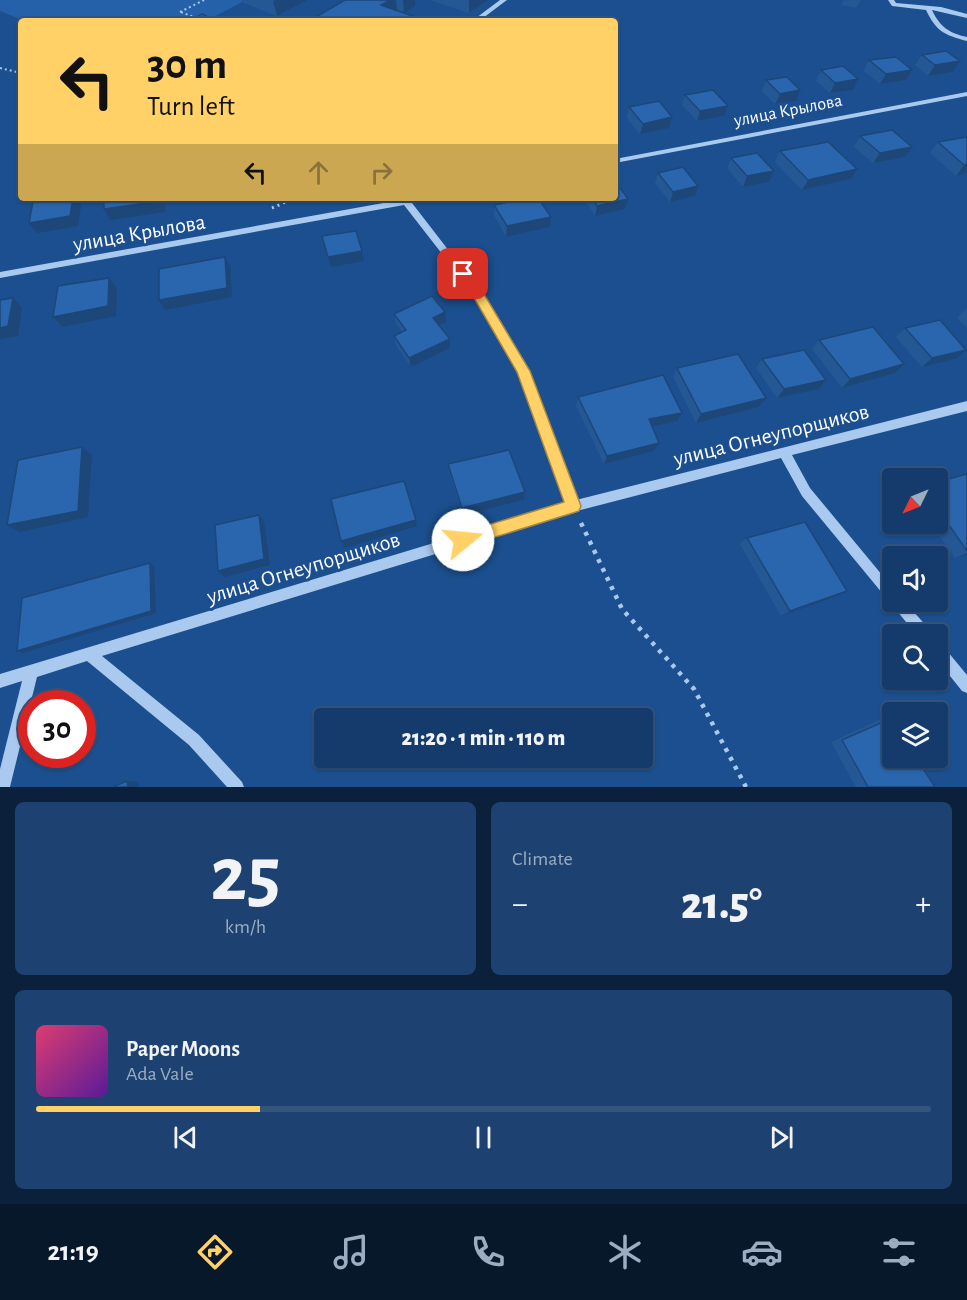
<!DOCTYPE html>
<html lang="en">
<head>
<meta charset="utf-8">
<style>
  :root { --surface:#143b6b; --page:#1d4271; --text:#f1f3f6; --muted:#9dadc1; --line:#33557e; --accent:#ffd166 }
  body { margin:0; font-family:"Alegreya Sans",sans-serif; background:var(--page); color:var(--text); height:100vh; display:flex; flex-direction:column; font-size:22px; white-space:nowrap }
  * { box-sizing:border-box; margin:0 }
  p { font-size:20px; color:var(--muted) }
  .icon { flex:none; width:33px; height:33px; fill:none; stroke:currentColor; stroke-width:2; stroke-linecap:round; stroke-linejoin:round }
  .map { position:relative; height:787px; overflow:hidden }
  .panel { display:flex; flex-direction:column; gap:15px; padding:15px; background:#0b203b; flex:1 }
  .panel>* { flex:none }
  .guide { position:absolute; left:18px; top:18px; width:600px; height:183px; border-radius:6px; box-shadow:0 2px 4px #0004,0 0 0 2px var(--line); background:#ffd166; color:#111; overflow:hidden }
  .needle { width:39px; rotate:227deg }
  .fabs { position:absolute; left:882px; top:468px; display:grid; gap:12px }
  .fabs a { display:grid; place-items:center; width:66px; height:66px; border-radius:6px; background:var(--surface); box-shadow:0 2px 4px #0004,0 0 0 2px var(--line); font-size:30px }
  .speed { position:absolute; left:18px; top:690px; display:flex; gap:12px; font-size:30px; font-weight:700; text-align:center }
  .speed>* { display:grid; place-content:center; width:78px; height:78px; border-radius:50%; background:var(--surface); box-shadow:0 2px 4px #0004,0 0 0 2px var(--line); line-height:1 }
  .speed .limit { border:9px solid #d22; background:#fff; color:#111 }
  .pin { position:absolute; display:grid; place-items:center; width:51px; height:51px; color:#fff; margin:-26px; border-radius:12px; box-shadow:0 3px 9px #0006 }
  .me { position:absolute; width:66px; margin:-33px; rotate:73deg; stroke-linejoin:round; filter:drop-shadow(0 0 4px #0008) }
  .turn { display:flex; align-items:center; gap:21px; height:126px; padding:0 30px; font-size:27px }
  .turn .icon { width:78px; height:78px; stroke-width:2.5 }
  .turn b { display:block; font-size:42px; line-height:51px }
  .lanes { display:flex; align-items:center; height:57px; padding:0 30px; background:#0003; justify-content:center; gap:30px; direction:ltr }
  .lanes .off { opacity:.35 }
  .big { font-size:45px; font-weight:800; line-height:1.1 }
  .panel .tile { flex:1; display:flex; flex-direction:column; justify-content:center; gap:9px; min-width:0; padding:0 21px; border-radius:9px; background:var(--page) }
  .panel .dial { align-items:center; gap:0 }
  .dial b { font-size:78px; line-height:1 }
  .song { display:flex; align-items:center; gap:18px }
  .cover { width:72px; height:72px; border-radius:9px; background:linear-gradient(135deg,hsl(340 70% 55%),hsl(270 70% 35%)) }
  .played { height:6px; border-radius:3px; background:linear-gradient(90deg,var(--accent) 25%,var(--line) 25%) }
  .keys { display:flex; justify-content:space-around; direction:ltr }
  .heat { display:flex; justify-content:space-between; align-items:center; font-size:33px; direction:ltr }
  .panel .tiles { flex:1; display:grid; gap:15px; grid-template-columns:1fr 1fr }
  .tile:last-child { grid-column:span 2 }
  .trip { position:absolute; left:314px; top:708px; width:339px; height:60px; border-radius:6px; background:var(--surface); box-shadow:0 2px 4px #0004,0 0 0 2px var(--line); font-weight:800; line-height:60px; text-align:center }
  .menu { display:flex; height:96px; justify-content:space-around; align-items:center; background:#08182b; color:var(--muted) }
  .menu .icon { width:42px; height:42px }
  .menu .active { color:var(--accent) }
  .menu b { font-size:27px; color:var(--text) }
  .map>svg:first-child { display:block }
  .green { fill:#2461a8 }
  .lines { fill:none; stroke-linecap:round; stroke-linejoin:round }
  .path-far2 { stroke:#a9c9ee; stroke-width:2; stroke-dasharray:2 3; stroke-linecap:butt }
  .path-far1 { stroke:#a9c9ee; stroke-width:3; stroke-dasharray:2 4; stroke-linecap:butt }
  .path { stroke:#a9c9ee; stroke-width:4.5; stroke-dasharray:4 6; stroke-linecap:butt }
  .minor { fill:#a9c9ee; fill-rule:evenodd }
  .wall { fill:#245895 }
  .shaded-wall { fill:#1d4779 }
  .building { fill:#2a66ad; stroke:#1d4779; stroke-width:1.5 }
  .route { fill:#ffd166; stroke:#a68842; stroke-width:1.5 }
  .labels { text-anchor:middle; stroke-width:6; stroke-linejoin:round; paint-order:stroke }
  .far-street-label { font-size:18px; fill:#fff; stroke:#1b4f8f }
  .street-label { font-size:22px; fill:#fff; stroke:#1b4f8f }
</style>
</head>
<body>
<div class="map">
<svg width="967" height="787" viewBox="0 0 967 787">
  <rect width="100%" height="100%" fill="#1b4f8f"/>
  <!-- green -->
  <path class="green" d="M0,0H308L277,16L242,2L206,21H25L0,11Z"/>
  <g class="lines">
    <!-- path-far2 -->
    <g class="path-far2">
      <path d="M180,12L204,0"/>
      <path d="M181,12L203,21"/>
      <path d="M0,68L21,73"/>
    </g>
    <!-- path-far1 -->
    <path class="path-far1" d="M272,208L295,198"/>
    <!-- path -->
    <path class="path" d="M581,523L622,609L694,689L746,787"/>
    <!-- minor -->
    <g class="minor">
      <path d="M500,0H507L479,21H472Z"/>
      <path d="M888,0H894L896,3L941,7L967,14V18L932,10C940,27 949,33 967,37V41C944,35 936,31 926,10L892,6Z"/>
      <path d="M967,92V96L615,163V159Z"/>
      <path d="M400,198H430L429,200L412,203L480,291L527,368L576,500L967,401V411L792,455L810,488L892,587V602H905L929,629L930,634H916L802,496L781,458L573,512L102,656L199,735L242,782L244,787H227L189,745L87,661L37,677L10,787H0V769L22,681L0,688V674L566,503L518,372L474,295L404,205L0,278V272L400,200Z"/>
      <path d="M938,644L943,646L967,675V693L962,691L938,661Z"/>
    </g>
  </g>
  <!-- wall -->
  <g class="wall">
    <path d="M241,0H308L277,16L242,2Z"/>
    <path d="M345,0H415V6L404,13L427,21H309Z"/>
    <path d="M430,0H488L469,13Z"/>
    <path d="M844,0H861L856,8L841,5Z"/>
    <path d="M922,55L960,61L953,72L928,76L915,65Z"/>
    <path d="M869,60L906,80L880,84L864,71Z"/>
    <path d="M821,70L858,79L853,90L830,93L816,81Z"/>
    <path d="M766,80L796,101L775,104L762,91Z"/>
    <path d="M685,95L724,116L697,121L682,105Z"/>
    <path d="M629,107L669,128L640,134L627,118Z"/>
    <path d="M860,136L905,157L873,163L854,147Z"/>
    <path d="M967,137V173L956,176L930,153L938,142Z"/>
    <path d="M780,151L851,179L802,190L775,162Z"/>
    <path d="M731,158L774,171L769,182L743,187L727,168Z"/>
    <path d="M658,173L695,196L670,202L655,183Z"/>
    <path d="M584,198H615L625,209L595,216Z"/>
    <path d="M494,205L550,227L506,237L494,215Z"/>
    <path d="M967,308V328L957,318Z"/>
    <path d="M394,314L446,322L439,325L450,348L411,367L396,345L394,336L402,332L396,324Z"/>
    <path d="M905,328L956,359L922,367L896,337Z"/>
    <path d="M819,340L895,373L842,388L812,349Z"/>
    <path d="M762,359L826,380L819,389L777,398L756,368Z"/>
    <path d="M677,368L766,398L759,407L696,423L673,377Z"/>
    <path d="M578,397L677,421L652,426L654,451L604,464L576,406Z"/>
    <path d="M448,464L524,500L463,515L449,472Z"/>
    <path d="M967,474V555L955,558L931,524H938V482Z"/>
    <path d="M747,538L847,591L837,596L781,616L740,544Z"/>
    <path d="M892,718L935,787H856L831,742L879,720Z"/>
  </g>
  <!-- shaded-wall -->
  <g class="shaded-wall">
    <path d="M276,0H308L277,16L273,1Z"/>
    <path d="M390,0H396L397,11L381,5Z"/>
    <path d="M403,0H415V6L404,13Z"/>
    <path d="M469,0H488L469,13Z"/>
    <path d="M960,61L953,72L928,76L935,65Z"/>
    <path d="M912,70L906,80L880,84L886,74Z"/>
    <path d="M858,79L853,90L830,93L835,83Z"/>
    <path d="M800,90L796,101L775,104L780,94Z"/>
    <path d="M728,106L724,116L697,121L700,111Z"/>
    <path d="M672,117L669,128L640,134L643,124Z"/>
    <path d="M912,147L905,157L873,163L880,153Z"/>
    <path d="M967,164V173L956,176L964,165Z"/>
    <path d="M857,169L851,179L802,190L808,180Z"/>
    <path d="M774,171L769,182L743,187L747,176Z"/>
    <path d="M698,186L695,196L670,202L673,192Z"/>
    <path d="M73,198H76L81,205L78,226L37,233L29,223Z"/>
    <path d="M160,198H165V212L110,220L104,209Z"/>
    <path d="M214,198H242L216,203Z"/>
    <path d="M628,199L625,209L595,216L597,206Z"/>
    <path d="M551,217L550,227L506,237L507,226Z"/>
    <path d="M362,251L364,261L331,267L328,257Z"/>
    <path d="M225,257L230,267L232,297L165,310L159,300Z"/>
    <path d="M109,278L117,288L116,316L62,327L53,317Z"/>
    <path d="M13,298L22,308L18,336L0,339V328Z"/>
    <path d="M445,312L446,322L434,327L433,318Z"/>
    <path d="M450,339V348L411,367L409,358Z"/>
    <path d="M966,350L956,359L922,367L932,358Z"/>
    <path d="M904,364L895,373L842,388L850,379Z"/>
    <path d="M826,380L819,389L777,398L784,389Z"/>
    <path d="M766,398L759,407L696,423L701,414Z"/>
    <path d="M682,413L677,421L645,428L649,419Z"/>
    <path d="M659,443L654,451L604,464L607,456Z"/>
    <path d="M82,447L92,455L88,517L20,532L7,525Z"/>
    <path d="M525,492L524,500L463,515L462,508Z"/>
    <path d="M259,515L264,521L270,565L225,577L218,571Z"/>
    <path d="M416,520L417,526L345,548L341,541Z"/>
    <path d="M967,553V555L955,558Z"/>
    <path d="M150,563L154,566L156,613L23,653L17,651Z"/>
    <path d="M847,591L837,596L781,616L790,611Z"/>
    <path d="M127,781L138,782L139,787H128Z"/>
  </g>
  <!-- building -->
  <g class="building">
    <path d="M345,0H390L381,5L427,21H369L359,18L353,21H309Z"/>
    <path d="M202,14L216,21H189Z"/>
    <path d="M946,51L960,61L935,65L922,55Z"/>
    <path d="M896,57L912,70L886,74L869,60Z"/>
    <path d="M843,66L858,79L835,83L821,70Z"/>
    <path d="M787,77L800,90L780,94L766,80Z"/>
    <path d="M713,90L728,106L700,111L685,95Z"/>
    <path d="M659,101L672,117L643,124L629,107Z"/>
    <path d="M892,130L912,147L880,153L860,136Z"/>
    <path d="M967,137V164L964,165L938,142Z"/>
    <path d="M828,142L857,169L808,180L780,151Z"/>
    <path d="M757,153L774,171L747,176L731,158Z"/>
    <path d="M683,167L698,186L673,192L658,173Z"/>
    <path d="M615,181L628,199L597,206L592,198H615Z"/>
    <path d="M53,198H73L70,216L29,223L33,201Z"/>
    <path d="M104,198H160V201L104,209Z"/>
    <path d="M529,198H538L551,217L507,226L494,205Z"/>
    <path d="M356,231L362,251L328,257L322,236Z"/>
    <path d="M225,257L227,288L159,300V269Z"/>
    <path d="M109,278L108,306L53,317L58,286Z"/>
    <path d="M432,296L445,312L433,318L450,339L409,358L394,336L406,330L394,314Z"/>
    <path d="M13,298L8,326L0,328V300Z"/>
    <path d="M940,320L966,350L932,358L905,328Z"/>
    <path d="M873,327L904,364L850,379L819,340Z"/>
    <path d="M804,350L826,380L784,389L762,359Z"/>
    <path d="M738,354L766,398L701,414L677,368Z"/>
    <path d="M663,375L682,413L649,419L659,443L607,456L578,397Z"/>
    <path d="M82,447L78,511L7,525L18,460Z"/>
    <path d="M509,450L525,492L462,508L448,464Z"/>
    <path d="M967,474V551L938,509V482Z"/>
    <path d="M404,481L416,520L341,541L331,499Z"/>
    <path d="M259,515L264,559L218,571L215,525Z"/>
    <path d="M805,522L847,591L790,611L747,538Z"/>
    <path d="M150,563L151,611L17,651L22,598Z"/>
    <path d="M892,718V758H916L935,787H868L842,740Z"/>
    <path d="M127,781L128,787H113Z"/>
  </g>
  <!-- route -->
  <path class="route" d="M463,270L467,271L481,289L530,371L581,506L579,511L573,513L463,547L458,545L455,540L458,534L564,502L517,372L473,296L457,274Z"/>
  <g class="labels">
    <!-- far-street labels -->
    <g class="far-street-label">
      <text transform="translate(788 110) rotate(-11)" y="6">улица Крылова</text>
    </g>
    <!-- street labels -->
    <g class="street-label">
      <text transform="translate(139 232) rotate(-10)" y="8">улица Крылова</text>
      <text transform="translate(771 434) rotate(-14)" y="8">улица Огнеупорщиков</text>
      <text transform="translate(303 567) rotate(-17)" y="8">улица Огнеупорщиков</text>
    </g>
  </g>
</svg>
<div class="fabs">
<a><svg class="needle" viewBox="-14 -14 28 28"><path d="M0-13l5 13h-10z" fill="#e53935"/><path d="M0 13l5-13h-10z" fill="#9dadc1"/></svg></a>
<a><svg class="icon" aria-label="sound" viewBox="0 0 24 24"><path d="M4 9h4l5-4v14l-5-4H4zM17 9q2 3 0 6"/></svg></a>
<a><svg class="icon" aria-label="search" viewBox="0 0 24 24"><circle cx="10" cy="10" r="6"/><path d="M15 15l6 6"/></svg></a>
<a><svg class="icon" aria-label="layers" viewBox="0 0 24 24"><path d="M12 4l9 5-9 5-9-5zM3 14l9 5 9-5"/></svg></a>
</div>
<div class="speed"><div class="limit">30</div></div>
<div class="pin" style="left:463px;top:274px;background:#d93025"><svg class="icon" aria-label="arrive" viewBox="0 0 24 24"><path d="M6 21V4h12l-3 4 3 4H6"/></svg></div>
<svg class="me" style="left:463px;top:540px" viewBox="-20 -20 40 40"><circle r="19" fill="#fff"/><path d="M0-13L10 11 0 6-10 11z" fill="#ffd166"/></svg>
<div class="trip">21:20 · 1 min · 110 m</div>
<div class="guide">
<div class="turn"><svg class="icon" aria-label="left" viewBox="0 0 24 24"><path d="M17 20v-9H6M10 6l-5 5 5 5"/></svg><div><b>30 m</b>Turn left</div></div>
<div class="lanes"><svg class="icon" aria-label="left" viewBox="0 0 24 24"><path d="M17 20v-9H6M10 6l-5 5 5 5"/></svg><svg class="icon off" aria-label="ahead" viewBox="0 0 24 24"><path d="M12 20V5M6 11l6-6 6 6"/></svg><svg class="icon off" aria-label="right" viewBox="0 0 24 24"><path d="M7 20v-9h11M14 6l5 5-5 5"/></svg></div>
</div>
</div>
<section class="panel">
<div class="tiles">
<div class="tile dial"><b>25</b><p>km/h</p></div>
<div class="tile"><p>Climate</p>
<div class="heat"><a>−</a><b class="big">21.5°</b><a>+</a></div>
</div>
<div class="tile">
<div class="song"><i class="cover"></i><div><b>Paper Moons</b><p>Ada Vale</p></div></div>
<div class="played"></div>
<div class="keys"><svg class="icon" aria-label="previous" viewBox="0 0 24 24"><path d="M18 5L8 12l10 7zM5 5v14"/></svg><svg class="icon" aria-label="pause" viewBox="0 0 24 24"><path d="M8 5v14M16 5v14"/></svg><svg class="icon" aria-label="next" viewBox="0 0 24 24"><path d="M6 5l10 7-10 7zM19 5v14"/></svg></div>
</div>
</div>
</section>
<nav class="menu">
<b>21:19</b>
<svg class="icon active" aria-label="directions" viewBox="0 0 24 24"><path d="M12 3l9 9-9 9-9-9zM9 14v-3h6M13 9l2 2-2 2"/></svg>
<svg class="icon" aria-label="music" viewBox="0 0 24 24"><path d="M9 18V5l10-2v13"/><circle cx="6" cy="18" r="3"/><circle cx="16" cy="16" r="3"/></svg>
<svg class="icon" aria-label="phone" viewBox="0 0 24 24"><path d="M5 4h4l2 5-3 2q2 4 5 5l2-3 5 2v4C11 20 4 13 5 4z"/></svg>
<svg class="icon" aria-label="climate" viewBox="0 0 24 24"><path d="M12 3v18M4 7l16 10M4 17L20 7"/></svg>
<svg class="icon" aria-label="car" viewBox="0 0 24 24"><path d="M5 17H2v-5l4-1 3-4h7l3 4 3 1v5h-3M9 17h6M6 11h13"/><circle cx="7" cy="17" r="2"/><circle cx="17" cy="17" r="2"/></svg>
<svg class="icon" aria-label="filters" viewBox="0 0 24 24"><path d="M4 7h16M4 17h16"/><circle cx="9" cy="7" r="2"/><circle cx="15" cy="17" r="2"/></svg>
</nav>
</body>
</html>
